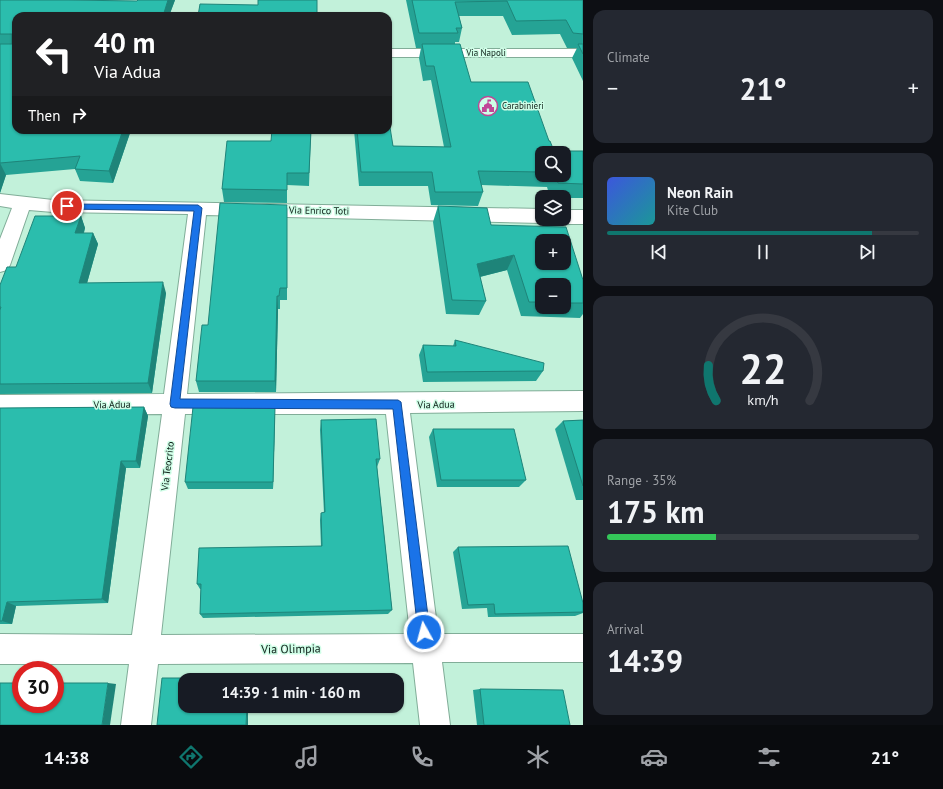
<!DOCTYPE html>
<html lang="en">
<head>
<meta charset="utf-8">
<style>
  :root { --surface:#171b24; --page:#242831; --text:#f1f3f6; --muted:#9ea1a6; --line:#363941; --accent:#0f766e }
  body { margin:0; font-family:"PT Sans",sans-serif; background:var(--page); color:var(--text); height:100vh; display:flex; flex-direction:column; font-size:15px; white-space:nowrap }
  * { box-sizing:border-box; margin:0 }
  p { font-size:13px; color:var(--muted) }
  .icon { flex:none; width:22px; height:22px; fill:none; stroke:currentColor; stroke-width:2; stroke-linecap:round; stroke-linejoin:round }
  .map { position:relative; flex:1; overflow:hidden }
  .drawer { display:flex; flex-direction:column; gap:10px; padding:10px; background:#0d0f14; width:360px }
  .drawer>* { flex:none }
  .hud { position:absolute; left:12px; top:12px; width:380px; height:122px; border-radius:12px; box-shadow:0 1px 3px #0004; background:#202124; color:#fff; overflow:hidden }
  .tools { position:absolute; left:535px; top:146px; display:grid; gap:8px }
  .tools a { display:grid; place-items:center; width:36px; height:36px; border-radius:8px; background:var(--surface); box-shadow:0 1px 3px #0004; font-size:20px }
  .speed { position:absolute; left:12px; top:661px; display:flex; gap:8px; font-size:20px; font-weight:700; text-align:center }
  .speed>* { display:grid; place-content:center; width:52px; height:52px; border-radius:50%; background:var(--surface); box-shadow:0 1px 3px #0004; line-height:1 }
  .speed .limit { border:6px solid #d22; background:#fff; color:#111 }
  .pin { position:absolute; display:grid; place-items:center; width:34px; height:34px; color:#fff; margin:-17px; border:2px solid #fff; border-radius:50%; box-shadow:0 1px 4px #0007 }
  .me { position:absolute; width:44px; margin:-22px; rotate:353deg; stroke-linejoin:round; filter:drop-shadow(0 0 3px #0008) }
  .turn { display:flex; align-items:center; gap:14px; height:84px; padding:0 16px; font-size:18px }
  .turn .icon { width:52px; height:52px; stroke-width:2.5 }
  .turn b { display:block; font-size:28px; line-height:34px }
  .then { display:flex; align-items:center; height:38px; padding:0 16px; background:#0003; gap:8px; font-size:15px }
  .big { font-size:30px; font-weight:700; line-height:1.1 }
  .drawer .card { flex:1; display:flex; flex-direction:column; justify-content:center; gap:6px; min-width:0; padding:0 14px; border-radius:12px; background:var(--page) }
  .drawer .dial { align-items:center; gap:0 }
  .dial svg { height:104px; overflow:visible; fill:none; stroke:var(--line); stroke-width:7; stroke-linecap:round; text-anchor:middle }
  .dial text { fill:var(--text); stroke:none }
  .song { display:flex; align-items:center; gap:12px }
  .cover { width:48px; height:48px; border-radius:6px; background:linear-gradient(135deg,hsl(230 70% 55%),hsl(180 70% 35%)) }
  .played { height:4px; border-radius:2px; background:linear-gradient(90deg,var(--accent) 85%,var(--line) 85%) }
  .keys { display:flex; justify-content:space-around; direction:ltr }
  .heat { display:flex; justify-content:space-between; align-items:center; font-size:22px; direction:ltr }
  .charge { height:6px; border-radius:3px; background:linear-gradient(90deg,#34c759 35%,var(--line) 0) }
  .trip { position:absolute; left:178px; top:673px; width:226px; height:40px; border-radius:12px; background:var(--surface); box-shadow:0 1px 3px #0004; font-weight:700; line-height:40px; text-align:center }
  .tabs { display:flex; height:64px; justify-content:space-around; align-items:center; background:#090b0e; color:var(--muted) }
  .tabs .icon { width:28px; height:28px }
  .tabs .current { color:var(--accent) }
  .tabs b { font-size:18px; color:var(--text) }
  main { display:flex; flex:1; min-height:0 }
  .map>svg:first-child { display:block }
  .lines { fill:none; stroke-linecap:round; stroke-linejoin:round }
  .street-casing { stroke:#81ad98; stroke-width:2 }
  .street { fill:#fff; fill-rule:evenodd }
  .wall { fill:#25a395; fill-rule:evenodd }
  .shaded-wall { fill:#1e8479 }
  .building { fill:#2bbdad; stroke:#1e8479; fill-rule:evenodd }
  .route { fill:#1a73e8; stroke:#114b97 }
  .labels { text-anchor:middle; stroke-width:3; stroke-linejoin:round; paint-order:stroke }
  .far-street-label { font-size:9px; fill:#0d1e17; stroke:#cffee7 }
  .far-poi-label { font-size:9px; fill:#0d1e17; stroke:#cffee7; text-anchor:start }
  .street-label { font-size:10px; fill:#0d1e17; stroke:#cffee7 }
  .near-street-label { font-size:12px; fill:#0d1e17; stroke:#cffee7 }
</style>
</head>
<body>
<main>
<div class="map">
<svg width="583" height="725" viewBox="0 0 583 725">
  <rect width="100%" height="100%" fill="#c2f1da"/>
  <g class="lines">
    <defs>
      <g id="street">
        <rect x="388" y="49" width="195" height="8"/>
        <path d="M0,194L53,200L542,209V219H549L542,223L206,215L187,394L583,391V411L410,413L438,634H583V662H442L450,725H420L413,663L158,664L151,725H121L129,664H0V634L132,635L162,414L0,415V395L164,394L188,214L53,212L29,210L10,265L7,270L0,272V239L12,208L0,206ZM185,414H386L410,634L161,635Z"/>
        <path d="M564,210H583V224H564L557,222L556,219H564Z"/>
      </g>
    </defs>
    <!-- street casing -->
    <use href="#street" class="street-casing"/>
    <!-- street -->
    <use href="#street" class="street"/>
  </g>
  <!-- wall -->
  <g class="wall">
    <path d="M0,0L137,1L138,0H175L169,16H16V130H131L113,183L80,181L75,169L6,175L0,193Z"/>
    <path d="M406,0H583V81L572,58L577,48H567L560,34L512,35L503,16H459L462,28L459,42H455V44L471,82L549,141L554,151H583V198H564V197H550L547,187L481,185L483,192L478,206L431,205L428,186H359L354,130H388L393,146L444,147L431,80L423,81L419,58L421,48H416ZM542,153L564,175H542Z"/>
    <path d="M311,130L309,186L287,185V203L224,202L222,189L271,141Z"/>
    <path d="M287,205V300H280V309H278L276,392H199L196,381L208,325Z"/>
    <path d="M438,206L583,280V314L580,318L521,316L507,270L480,277L486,301L479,315L446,314L433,222ZM542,285H564V307H542Z"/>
    <path d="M81,216L85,228L84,233H93L98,244L87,283L166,293L152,393L0,394V285Z"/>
    <path d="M455,340L543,371L536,381L423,382L419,355L423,345L453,346Z"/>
    <path d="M144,407L148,416L140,468H126L108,603L16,606L12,624H0V408Z"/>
    <path d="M275,416L273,489H188L185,482Z"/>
    <path d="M321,420L380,459L377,467L392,610L388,614L203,618L200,614L201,589H200L197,584L321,546L320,520L321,513H324L320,430Z"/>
    <path d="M583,420V500H576L555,429L563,421Z"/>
    <path d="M433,429L526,480L519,487H437L429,437Z"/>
    <path d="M458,547L583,603V613L575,616L488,617L487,608L462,609L453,552Z"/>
    <path d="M480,689L570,725H477L473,690Z"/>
  </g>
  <!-- shaded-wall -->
  <g class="shaded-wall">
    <path d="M168,0H175L169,16H163Z"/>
    <path d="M123,130H131L113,183L109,171Z"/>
    <path d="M0,163L6,175L0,193Z"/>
    <path d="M81,216L85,228L80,244L75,233Z"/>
    <path d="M93,233L98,244L84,294L79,283Z"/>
    <path d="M514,255L507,270L471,279L477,264Z"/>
    <path d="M163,282L166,293L152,393L148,383Z"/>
    <path d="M277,296L278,309L276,392L275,381Z"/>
    <path d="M144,407L148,416L140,468L136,461Z"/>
    <path d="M275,407V416L273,489V482Z"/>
    <path d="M121,461L126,468L108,603L102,599Z"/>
    <path d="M7,602L16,606L12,624L2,621Z"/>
    <path d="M108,683L116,684L110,725H102Z"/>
    <path d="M247,706H248V725H246Z"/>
  </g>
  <!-- building -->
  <g class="building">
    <path d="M0,0H68L137,1L138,0H168L163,16H16V130H123L109,171L75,169L80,156L0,163V44H12V34H0Z"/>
    <path d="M258,0H317V16H198L200,4L258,5Z"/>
    <path d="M412,0H583V34L573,33L566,20L516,21L507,1L455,2L462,28H456L458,33H419Z"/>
    <path d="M422,44H460L471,82H528L549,141H550L554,151H583V184L558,183L555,175H564V153H542V172L478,171L483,192H435L432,172H361L357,130H388V121H389L393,146L451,147L434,66H426Z"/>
    <path d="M578,44H583V54Z"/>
    <path d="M272,130H311L309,173H287V190L222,189L227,141H271Z"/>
    <path d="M220,203L287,205V288H280L279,296H277L275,381H196L202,325H208Z"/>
    <path d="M438,206L487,208L491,225L566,227L583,280V303H564V285H542V302H529L514,255L477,264L486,301L452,300ZM542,241H564V263H542Z"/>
    <path d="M35,216H81L75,233H93L79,283L163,282L148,383L0,384V310L1,307H0V285L7,267H16Z"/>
    <path d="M455,340L544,363L543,371L427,372L423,345L456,346Z"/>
    <path d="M144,407L136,461H121L102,599L7,602L2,621H0V408Z"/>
    <path d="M193,407H275L273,482H185Z"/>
    <path d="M376,419L380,459H376L392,610L200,614L201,584H197L199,548L322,546L321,513L325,512L321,420Z"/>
    <path d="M583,420V486L563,421Z"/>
    <path d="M433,429H514L526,480H441Z"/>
    <path d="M568,546L583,603V612L495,614L494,604L468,605L458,547Z"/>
    <path d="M162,678H248V680H185V706H247L246,725H157Z"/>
    <path d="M0,683H21V704H55V683H108L102,725H0Z"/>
    <path d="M480,689L563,690L570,725H484Z"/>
  </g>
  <!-- route -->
  <path class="route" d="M67,204L198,205L202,208L180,399L398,400L401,402L430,632L428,637L424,638L420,637L418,632L393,409L175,408L171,407L170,404L194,211L67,209L64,206Z"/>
  <!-- icons -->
  <defs>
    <symbol id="civic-ring" viewBox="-11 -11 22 22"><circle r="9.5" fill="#cffee7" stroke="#c14697" stroke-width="1.5"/><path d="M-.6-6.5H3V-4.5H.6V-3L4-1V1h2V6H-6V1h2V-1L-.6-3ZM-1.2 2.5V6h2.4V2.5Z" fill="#c14697"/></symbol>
  </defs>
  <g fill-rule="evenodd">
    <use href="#civic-ring" x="477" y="95" width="22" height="22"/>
  </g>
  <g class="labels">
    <!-- far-street labels -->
    <g class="far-street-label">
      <text x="486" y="56">Via Napoli</text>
    </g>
    <!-- far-poi labels -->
    <g class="far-poi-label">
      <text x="502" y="109">Carabinieri</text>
    </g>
    <!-- street labels -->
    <g class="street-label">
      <text transform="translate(319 210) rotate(1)" y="4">Via Enrico Toti</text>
      <text transform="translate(112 404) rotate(-1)" y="4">Via Adua</text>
      <text transform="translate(436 404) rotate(-1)" y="4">Via Adua</text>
      <text transform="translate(167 466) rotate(-83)" y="4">Via Teocrito</text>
    </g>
    <!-- near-street labels -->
    <g class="near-street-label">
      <text transform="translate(291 649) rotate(-1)" y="4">Via Olimpia</text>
    </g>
  </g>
</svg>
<div class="tools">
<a><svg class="icon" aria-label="search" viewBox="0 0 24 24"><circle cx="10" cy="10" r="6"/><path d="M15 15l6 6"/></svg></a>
<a><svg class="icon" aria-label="layers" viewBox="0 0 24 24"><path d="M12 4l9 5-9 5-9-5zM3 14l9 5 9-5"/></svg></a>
<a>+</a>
<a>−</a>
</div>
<div class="speed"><div class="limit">30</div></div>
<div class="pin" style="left:67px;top:206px;background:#d93025"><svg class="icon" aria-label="arrive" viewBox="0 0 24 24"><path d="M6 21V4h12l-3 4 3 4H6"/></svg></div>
<svg class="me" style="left:424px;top:632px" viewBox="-20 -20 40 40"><circle r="17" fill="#1a73e8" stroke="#fff" stroke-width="3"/><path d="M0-11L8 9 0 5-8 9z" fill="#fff"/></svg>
<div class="trip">14:39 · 1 min · 160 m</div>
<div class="hud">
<div class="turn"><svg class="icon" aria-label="left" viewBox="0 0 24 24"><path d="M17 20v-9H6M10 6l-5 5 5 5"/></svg><div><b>40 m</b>Via Adua</div></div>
<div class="then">Then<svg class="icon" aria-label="right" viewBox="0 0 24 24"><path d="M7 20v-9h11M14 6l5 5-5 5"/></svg></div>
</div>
</div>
<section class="drawer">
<div class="card"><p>Climate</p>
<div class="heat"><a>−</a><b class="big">21°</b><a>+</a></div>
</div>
<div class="card">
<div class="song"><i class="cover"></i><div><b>Neon Rain</b><p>Kite Club</p></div></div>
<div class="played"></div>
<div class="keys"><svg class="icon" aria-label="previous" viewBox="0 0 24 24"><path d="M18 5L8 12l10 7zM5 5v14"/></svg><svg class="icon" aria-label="pause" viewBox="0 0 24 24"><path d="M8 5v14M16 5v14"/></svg><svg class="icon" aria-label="next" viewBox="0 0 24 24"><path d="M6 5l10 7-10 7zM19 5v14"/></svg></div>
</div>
<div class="card dial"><svg viewBox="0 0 100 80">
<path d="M14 69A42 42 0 1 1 86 69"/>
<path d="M14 69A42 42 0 0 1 8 42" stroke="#0f766e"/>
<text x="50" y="56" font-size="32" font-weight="700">22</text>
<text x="50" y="72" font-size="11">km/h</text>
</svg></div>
<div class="card"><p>Range · 35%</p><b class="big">175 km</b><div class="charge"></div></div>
<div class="card"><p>Arrival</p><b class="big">14:39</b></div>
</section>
</main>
<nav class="tabs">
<b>14:38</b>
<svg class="icon current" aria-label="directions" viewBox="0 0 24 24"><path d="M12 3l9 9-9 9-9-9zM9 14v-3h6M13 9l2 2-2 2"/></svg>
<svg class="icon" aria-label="music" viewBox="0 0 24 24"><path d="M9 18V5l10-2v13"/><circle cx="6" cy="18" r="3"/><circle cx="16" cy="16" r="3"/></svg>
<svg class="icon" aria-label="phone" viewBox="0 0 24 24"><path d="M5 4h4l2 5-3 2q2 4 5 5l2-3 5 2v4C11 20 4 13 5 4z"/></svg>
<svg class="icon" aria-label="climate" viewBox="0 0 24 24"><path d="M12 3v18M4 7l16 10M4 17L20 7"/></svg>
<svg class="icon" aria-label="car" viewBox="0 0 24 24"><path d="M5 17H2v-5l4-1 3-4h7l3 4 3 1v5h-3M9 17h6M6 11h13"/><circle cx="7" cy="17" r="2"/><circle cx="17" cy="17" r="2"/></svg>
<svg class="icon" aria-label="filters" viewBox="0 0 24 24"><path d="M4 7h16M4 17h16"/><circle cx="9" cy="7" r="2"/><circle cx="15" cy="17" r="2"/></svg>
<b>21°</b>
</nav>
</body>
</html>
